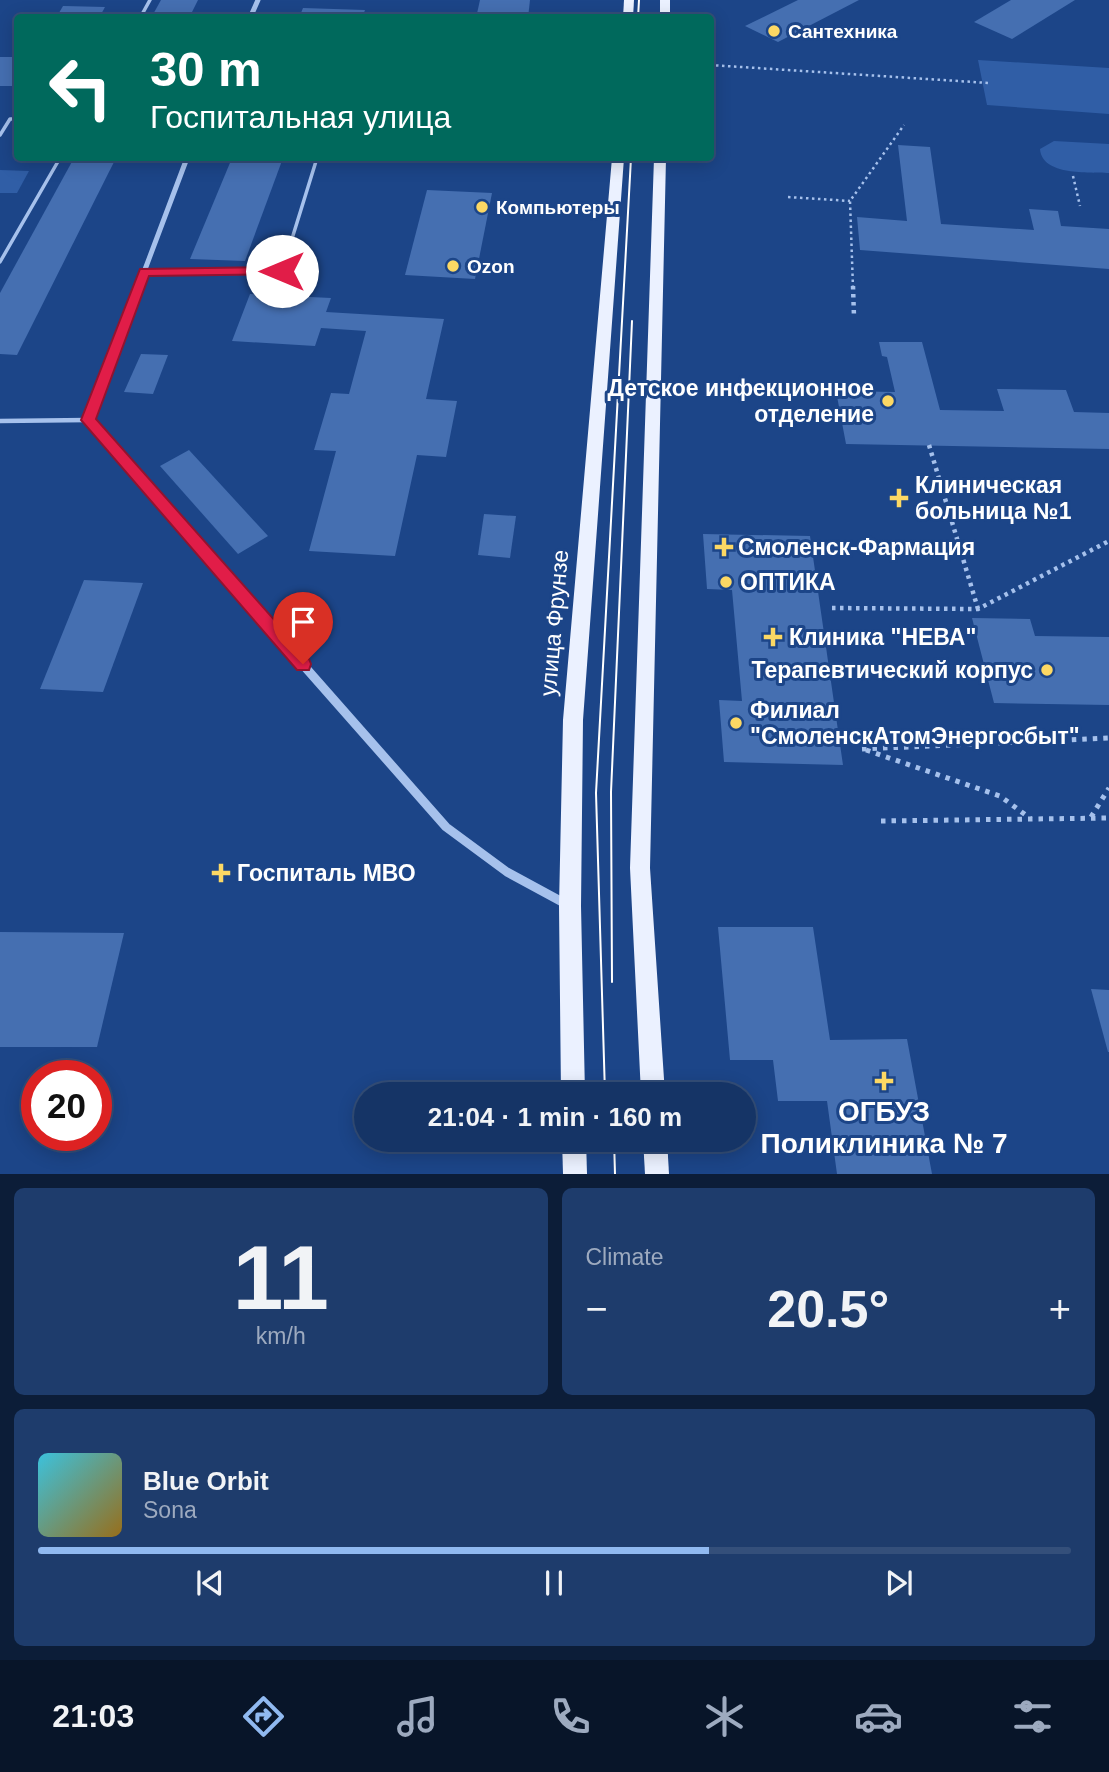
<!DOCTYPE html>
<html lang="en">
<head>
<meta charset="utf-8">
<style>
  :root { --surface:#153466; --page:#1e3c6c; --text:#f1f3f6; --muted:#9daabf; --line:#344f7a; --accent:#90b9f0 }
  body { margin:0; font-family:Arial,sans-serif; background:var(--page); color:var(--text); height:100vh; display:flex; flex-direction:column; font-size:26px; white-space:nowrap }
  * { box-sizing:border-box; margin:0 }
  p { font-size:23px; color:var(--muted) }
  .icon { flex:none; width:38px; height:38px; fill:none; stroke:currentColor; stroke-width:2; stroke-linecap:round; stroke-linejoin:round }
  .map { position:relative; height:1174px; overflow:hidden }
  .drawer { display:flex; flex-direction:column; gap:14px; padding:14px; background:#0c1d38; flex:1 }
  .drawer>* { flex:none }
  .banner { position:absolute; left:14px; top:14px; width:700px; height:147px; border-radius:7px; box-shadow:0 4px 18px #0003,0 0 0 2px var(--line); background:#00695c; color:#fff; overflow:hidden }
  .speed { position:absolute; left:21px; top:1060px; display:flex; gap:14px; font-size:35px; font-weight:700; text-align:center }
  .speed>* { display:grid; place-content:center; width:91px; height:91px; border-radius:50%; background:var(--surface); box-shadow:0 4px 18px #0003,0 0 0 2px var(--line); line-height:1 }
  .speed .limit { border:10px solid #d22; background:#fff; color:#111 }
  .pin { position:absolute; display:grid; place-items:center; width:60px; height:60px; color:#fff; margin:-72px -30px; border-radius:50% 50% 50% 0; rotate:-45deg; box-shadow:0 0 7px #0007 }
  .pin .icon { rotate:45deg }
  .me { position:absolute; width:77px; margin:-38px; rotate:270deg; stroke-linejoin:round; filter:drop-shadow(0 0 5px #0008) }
  .turn { display:flex; align-items:center; gap:24px; height:147px; padding:0 21px; font-size:32px }
  .turn .icon { width:91px; height:91px; stroke-width:2.5 }
  .turn b { display:block; font-size:49px; line-height:60px }
  .big { font-size:52px; font-weight:800; line-height:1.1 }
  .drawer .card { flex:1; display:flex; flex-direction:column; justify-content:center; gap:10px; min-width:0; padding:0 24px; border-radius:10px; background:var(--page) }
  .drawer .dial { align-items:center; gap:0 }
  .dial b { font-size:91px; line-height:1 }
  .song { display:flex; align-items:center; gap:21px }
  .cover { width:84px; height:84px; border-radius:10px; background:linear-gradient(135deg,hsl(190 70% 55%),hsl(40 70% 35%)) }
  .played { height:7px; border-radius:4px; background:linear-gradient(90deg,var(--accent) 65%,var(--line) 65%) }
  .keys { display:flex; justify-content:space-around; direction:ltr }
  .heat { display:flex; justify-content:space-between; align-items:center; font-size:38px; direction:ltr }
  .drawer .tiles { flex:1; display:grid; gap:14px; grid-template-columns:1fr 1fr }
  .card:last-child { grid-column:span 2 }
  .trip { position:absolute; left:354px; top:1082px; width:402px; height:70px; border-radius:35px; background:var(--surface); box-shadow:0 4px 18px #0003,0 0 0 2px var(--line); font-weight:800; line-height:70px; text-align:center }
  .dock { display:flex; height:112px; justify-content:space-around; align-items:center; background:#081529; color:var(--muted) }
  .dock .icon { width:49px; height:49px }
  .dock .current { color:var(--accent) }
  .dock b { font-size:32px; color:var(--text) }
  .map>svg:first-child { display:block }
  .green { fill:#305ea6 }
  .building { fill:#456fb1 }
  .lines { fill:none; stroke-linecap:round; stroke-linejoin:round }
  .path-far2 { stroke:#a6c1ec; stroke-width:2.5; stroke-dasharray:2.5 3.5; stroke-linecap:butt }
  .path-far1 { stroke:#a6c1ec; stroke-width:4.5; stroke-dasharray:3.5 4.5; stroke-linecap:butt }
  .path { stroke:#a6c1ec; stroke-width:5; stroke-dasharray:4.5 6; stroke-linecap:butt }
  .lane-far1 { stroke:#a6c1ec; stroke-width:3.5 }
  .lane { stroke:#a6c1ec; stroke-width:4.5 }
  .street-far2 { stroke:#a6c1ec; stroke-width:5 }
  .street-far1 { stroke:#a6c1ec; stroke-width:6 }
  .street { stroke:#a6c1ec; stroke-width:9 }
  .primary { fill:#ebf1ff; fill-rule:evenodd }
  .tram { stroke:#fff; stroke-width:2 }
  .route { fill:#e11d48; stroke:#92132f; stroke-width:2 }
  .poi-dot { fill:#fcd864; stroke:#1c4588; stroke-width:2.5 }
  .labels { text-anchor:middle; stroke-width:6; stroke-linejoin:round; paint-order:stroke }
  .far-poi-label { font-size:19px; font-weight:bold; fill:#fff; stroke:#1c4588; text-anchor:start }
  .poi-label { font-size:23px; font-weight:bold; fill:#fff; stroke:#1c4588; text-anchor:start }
  .street-label { font-size:23px; fill:#fff; stroke:#1c4588 }
  .near-poi-label { font-size:28px; font-weight:bold; fill:#fff; stroke:#1c4588 }
</style>
</head>
<body>
<div class="map">
<svg width="1109" height="1174" viewBox="0 0 1109 1174">
  <rect width="100%" height="100%" fill="#1c4588"/>
  <!-- green -->
  <g class="green">
    <path d="M978,60L1109,68V114L987,105Z"/>
    <path d="M1054,141L1109,144V173C1089,172 1042,176 1040,149Z"/>
    <path d="M0,170L29,171L17,193H0Z"/>
  </g>
  <!-- building -->
  <g class="building">
    <path d="M161,0H198L189,18H151Z"/>
    <path d="M480,0H530L528,18H476Z"/>
    <path d="M798,0H859L778,42L745,26Z"/>
    <path d="M1011,0H1075L1012,39L974,22Z"/>
    <path d="M63,6L105,7L99,18H56Z"/>
    <path d="M303,8L365,10L362,18H299Z"/>
    <path d="M0,57H18V80L14,86H0Z"/>
    <path d="M898,145L930,147L941,224L1034,230L1029,209L1058,211L1061,226L1109,229V269L860,250L857,217L907,221Z"/>
    <path d="M74,158H116L17,355L0,354V293Z"/>
    <path d="M232,158H283L245,261L190,259Z"/>
    <path d="M427,190L492,193L475,279L405,275Z"/>
    <path d="M250,294L331,298L326,312L444,319L426,399L457,401L446,457L417,455L395,556L309,551L336,451L314,450L331,393L349,394L366,331L321,328L315,346L232,341Z"/>
    <path d="M879,342H922L940,410L1004,411L997,389L1066,390L1074,412L1109,413V449L846,444L836,391L895,392L887,357L882,356Z"/>
    <path d="M141,354L168,355L153,394L124,392Z"/>
    <path d="M189,450L268,536L238,554L160,466Z"/>
    <path d="M484,514L516,516L510,558L478,555Z"/>
    <path d="M703,534L810,536L843,765L724,762L719,700L742,701L732,590L707,589Z"/>
    <path d="M84,580L143,583L103,692L40,689Z"/>
    <path d="M972,618L1030,619L1035,636L1109,637V705L994,703Z"/>
    <path d="M718,927H813L830,1040L907,1039L932,1174H837L827,1101H778L773,1060H730Z"/>
    <path d="M0,932L124,933L97,1047H0Z"/>
    <path d="M1091,989L1109,990V1052H1108Z"/>
  </g>
  <g class="lines">
    <!-- path-far2 -->
    <g class="path-far2">
      <path d="M710,65L989,83"/>
      <path d="M1073,176L1080,206"/>
      <path d="M788,197L850,201"/>
      <path d="M853,288L850,201L904,125"/>
    </g>
    <!-- path-far1 -->
    <g class="path-far1">
      <path d="M853,286L854,317"/>
      <path d="M929,445L978,609"/>
      <path d="M832,608L978,609L1109,541"/>
    </g>
    <!-- path -->
    <g class="path">
      <path d="M862,749L1109,738"/>
      <path d="M866,750L1000,796L1031,819"/>
      <path d="M1091,817L1109,788"/>
      <path d="M881,821L1109,818"/>
    </g>
    <!-- lane-far1 -->
    <g class="lane-far1">
      <path d="M140,18L150,0"/>
      <path d="M0,135L10,119H18"/>
      <path d="M0,262L60,158"/>
      <path d="M144,272L282,271L317,158"/>
    </g>
    <!-- lane -->
    <path class="lane" d="M0,421L88,420"/>
    <!-- street-far2 -->
    <g class="street-far2">
      <path d="M250,18L258,0"/>
      <path d="M138,288L187,158"/>
    </g>
    <!-- street-far1 -->
    <path class="street-far1" d="M139,286L88,420L307,668"/>
    <!-- street -->
    <path class="street" d="M305,667L446,827L507,872L566,904"/>
    <!-- primary -->
    <g class="primary">
      <path d="M624,0H634L633,18H623Z"/>
      <rect x="660" y="0" width="10" height="18"/>
      <path d="M612,158H624L583,720L581,906L585,1094H561L559,906L563,720Z"/>
      <path d="M654,158H666L650,868L665,1094H641L630,868Z"/>
      <path d="M562,1139H586L587,1174H563Z"/>
      <path d="M643,1139H667L669,1174H645Z"/>
    </g>
    <!-- tram -->
    <g class="tram">
      <path d="M638,18L639,0"/>
      <path d="M612,982L611,792L632,321"/>
      <path d="M605,1094L596,793L631,158"/>
      <path d="M614,1139L615,1174"/>
    </g>
  </g>
  <!-- route -->
  <path class="route" d="M282,267L289,271L287,274L149,276L96,419L309,659L311,664L309,670H297L81,420L140,269Z"/>
  <!-- markers -->
  <g class="poi-dot">
    <circle cx="774" cy="31" r="7"/>
    <circle cx="482" cy="207" r="7"/>
    <circle cx="453" cy="266" r="7"/>
    <circle cx="888" cy="401" r="7"/>
    <path d="M895.5 487.5h7v7h7v7h-7v7h-7v-7h-7v-7h7z"/>
    <path d="M720.5 536.5h7v7h7v7h-7v7h-7v-7h-7v-7h7z"/>
    <circle cx="726" cy="582" r="7"/>
    <path d="M769.5 626.5h7v7h7v7h-7v7h-7v-7h-7v-7h7z"/>
    <circle cx="1047" cy="670" r="7"/>
    <circle cx="736" cy="723" r="7"/>
    <path d="M217.5 862.5h7v7h7v7h-7v7h-7v-7h-7v-7h7z"/>
    <path d="M880.5 1070.5h7v7h7v7h-7v7h-7v-7h-7v-7h7z"/>
  </g>
  <g class="labels">
    <!-- far-poi labels -->
    <g class="far-poi-label">
      <text x="788" y="38">Сантехника</text>
      <text x="496" y="214">Компьютеры</text>
      <text x="467" y="273">Ozon</text>
    </g>
    <!-- poi labels -->
    <g class="poi-label">
      <text x="874" y="396" text-anchor="end">Детское инфекционное<tspan x="874" dy="26">отделение</tspan></text>
      <text x="915" y="493">Клиническая<tspan x="915" dy="26">больница №1</tspan></text>
      <text x="738" y="555">Смоленск-Фармация</text>
      <text x="740" y="590">ОПТИКА</text>
      <text x="789" y="645">Клиника "НЕВА"</text>
      <text x="1033" y="678" text-anchor="end">Терапевтический корпус</text>
      <text x="750" y="718">Филиал<tspan x="750" dy="26">"СмоленскАтомЭнергосбыт"</tspan></text>
      <text x="237" y="881">Госпиталь МВО</text>
    </g>
    <!-- street labels -->
    <g class="street-label">
      <text transform="translate(554 623) rotate(-85)" y="8">улица Фрунзе</text>
    </g>
    <!-- near-poi labels -->
    <g class="near-poi-label">
      <text x="884" y="1121">ОГБУЗ<tspan x="884" dy="32">Поликлиника № 7</tspan></text>
    </g>
  </g>
</svg>
<div class="speed"><div class="limit">20</div></div>
<div class="pin" style="left:303px;top:664px;background:#d93025"><svg class="icon" aria-label="arrive" viewBox="0 0 24 24"><path d="M6 21V4h12l-3 4 3 4H6"/></svg></div>
<svg class="me" style="left:282px;top:271px" viewBox="-20 -20 40 40"><circle r="19" fill="#fff"/><path d="M0-13L10 11 0 6-10 11z" fill="#e11d48"/></svg>
<div class="trip">21:04 · 1 min · 160 m</div>
<div class="banner">
<div class="turn"><svg class="icon" aria-label="left" viewBox="0 0 24 24"><path d="M17 20v-9H6M10 6l-5 5 5 5"/></svg><div><b>30 m</b>Госпитальная улица</div></div>
</div>
</div>
<section class="drawer">
<div class="tiles">
<div class="card dial"><b>11</b><p>km/h</p></div>
<div class="card"><p>Climate</p>
<div class="heat"><a>−</a><b class="big">20.5°</b><a>+</a></div>
</div>
<div class="card">
<div class="song"><i class="cover"></i><div><b>Blue Orbit</b><p>Sona</p></div></div>
<div class="played"></div>
<div class="keys"><svg class="icon" aria-label="previous" viewBox="0 0 24 24"><path d="M18 5L8 12l10 7zM5 5v14"/></svg><svg class="icon" aria-label="pause" viewBox="0 0 24 24"><path d="M8 5v14M16 5v14"/></svg><svg class="icon" aria-label="next" viewBox="0 0 24 24"><path d="M6 5l10 7-10 7zM19 5v14"/></svg></div>
</div>
</div>
</section>
<nav class="dock">
<b>21:03</b>
<svg class="icon current" aria-label="directions" viewBox="0 0 24 24"><path d="M12 3l9 9-9 9-9-9zM9 14v-3h6M13 9l2 2-2 2"/></svg>
<svg class="icon" aria-label="music" viewBox="0 0 24 24"><path d="M9 18V5l10-2v13"/><circle cx="6" cy="18" r="3"/><circle cx="16" cy="16" r="3"/></svg>
<svg class="icon" aria-label="phone" viewBox="0 0 24 24"><path d="M5 4h4l2 5-3 2q2 4 5 5l2-3 5 2v4C11 20 4 13 5 4z"/></svg>
<svg class="icon" aria-label="climate" viewBox="0 0 24 24"><path d="M12 3v18M4 7l16 10M4 17L20 7"/></svg>
<svg class="icon" aria-label="car" viewBox="0 0 24 24"><path d="M5 17H2v-5l4-1 3-4h7l3 4 3 1v5h-3M9 17h6M6 11h13"/><circle cx="7" cy="17" r="2"/><circle cx="17" cy="17" r="2"/></svg>
<svg class="icon" aria-label="filters" viewBox="0 0 24 24"><path d="M4 7h16M4 17h16"/><circle cx="9" cy="7" r="2"/><circle cx="15" cy="17" r="2"/></svg>
</nav>
</body>
</html>
